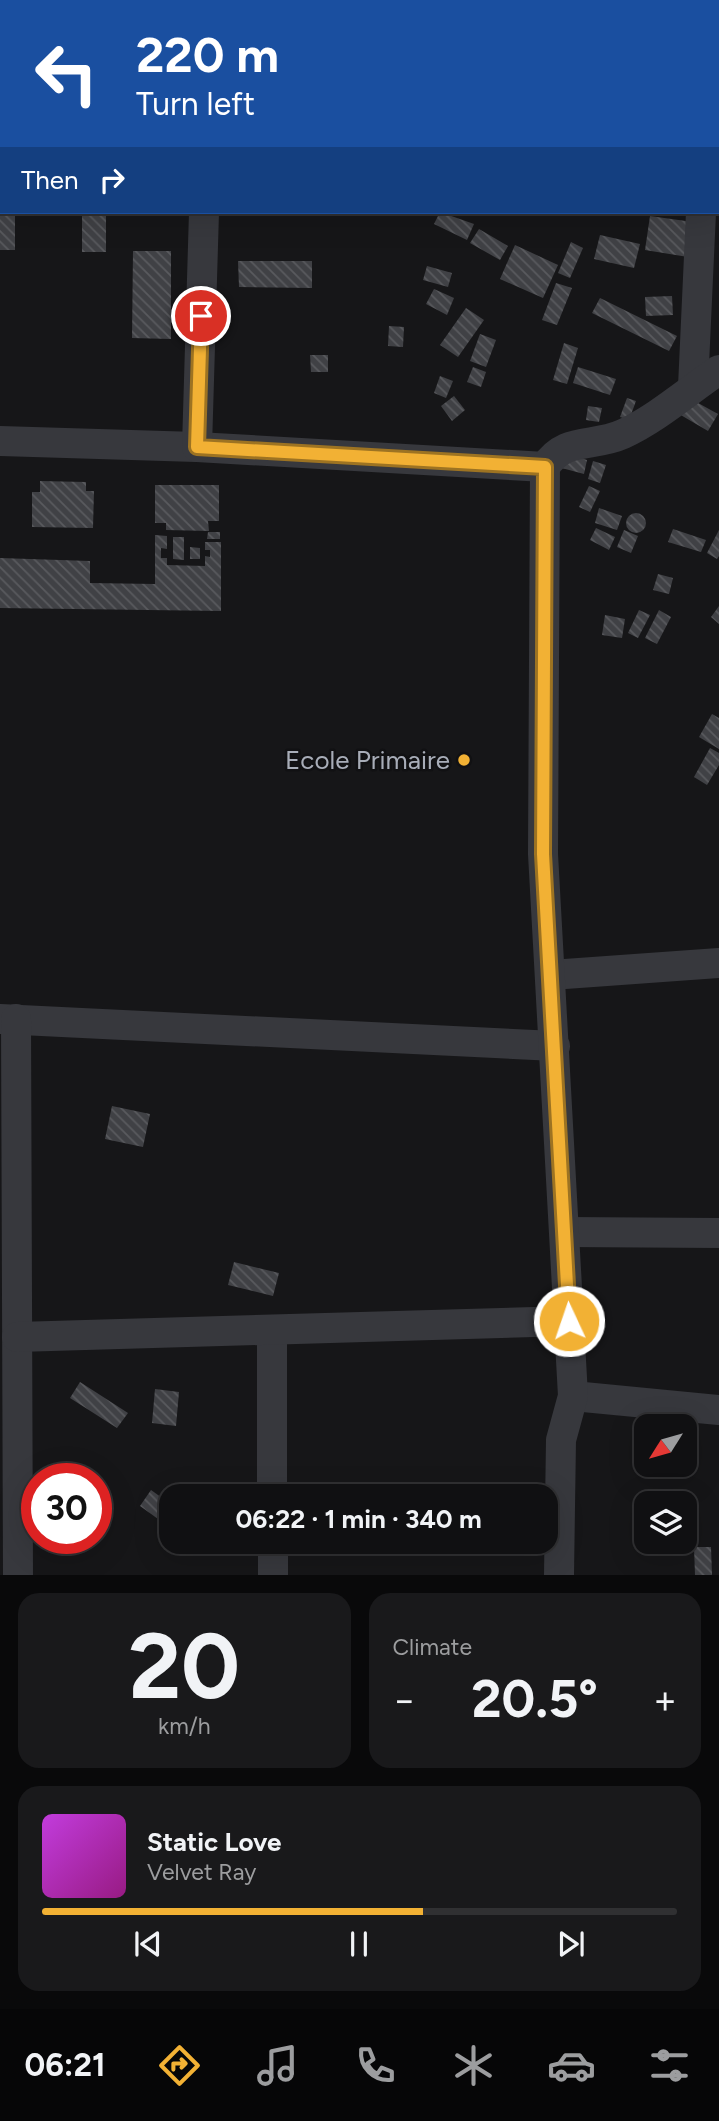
<!DOCTYPE html>
<html lang="en">
<head>
<meta charset="utf-8">
<style>
  :root { --surface:#101012; --page:#19191b; --text:#f1f3f6; --muted:#9c9d9f; --line:#303032; --accent:#f2b134 }
  body { margin:0; font-family:Figtree,sans-serif; background:var(--page); color:var(--text); height:100vh; display:flex; flex-direction:column; font-size:26px; white-space:nowrap }
  * { box-sizing:border-box; margin:0 }
  p { font-size:23px; color:var(--muted) }
  .icon { flex:none; width:38px; height:38px; fill:none; stroke:currentColor; stroke-width:2; stroke-linecap:round; stroke-linejoin:round }
  .map { position:relative; height:1575px; overflow:hidden }
  .sheet { display:flex; flex-direction:column; gap:18px; padding:18px; background:#09090a; flex:1 }
  .sheet>* { flex:none }
  .banner { position:absolute; left:0px; top:0px; width:719px; height:214px; box-shadow:0 7px 28px #0002,0 0 0 2px var(--line); background:#1a4fa0; color:#fff; overflow:hidden }
  .needle { width:46px; rotate:233deg }
  .controls { position:absolute; left:634px; top:1414px; display:grid; gap:14px }
  .controls a { display:grid; place-items:center; width:63px; height:63px; border-radius:14px; background:var(--surface); box-shadow:0 7px 28px #0002,0 0 0 2px var(--line); font-size:35px }
  .speed { position:absolute; left:21px; top:1463px; display:flex; gap:14px; font-size:35px; font-weight:700; text-align:center }
  .speed>* { display:grid; place-content:center; width:91px; height:91px; border-radius:50%; background:var(--surface); box-shadow:0 7px 28px #0002,0 0 0 2px var(--line); line-height:1 }
  .speed .limit { border:10px solid #d22; background:#fff; color:#111 }
  .pin { position:absolute; display:grid; place-items:center; width:60px; height:60px; color:#fff; margin:-30px; border:4px solid #fff; border-radius:50%; box-shadow:0 2px 7px #0007 }
  .me { position:absolute; width:77px; margin:-38px; rotate:357deg; stroke-linejoin:round; filter:drop-shadow(0 0 5px #0008) }
  .turn { display:flex; align-items:center; gap:24px; height:147px; padding:0 21px; font-size:32px }
  .turn .icon { width:91px; height:91px; stroke-width:2.5 }
  .turn b { display:block; font-size:49px; line-height:60px }
  .then { display:flex; align-items:center; height:66px; padding:0 21px; background:#0003; gap:14px; font-size:26px }
  .big { font-size:52px; font-weight:700; line-height:1.1 }
  .sheet .widget { flex:1; display:flex; flex-direction:column; justify-content:center; gap:10px; min-width:0; padding:0 24px; border-radius:21px; background:var(--page) }
  .sheet .dial { align-items:center; gap:0 }
  .dial b { font-size:91px; line-height:1 }
  .song { display:flex; align-items:center; gap:21px }
  .cover { width:84px; height:84px; border-radius:10px; background:linear-gradient(135deg,hsl(290 70% 55%),hsl(310 70% 35%)) }
  .played { height:7px; border-radius:4px; background:linear-gradient(90deg,var(--accent) 60%,var(--line) 60%) }
  .keys { display:flex; justify-content:space-around; direction:ltr }
  .heat { display:flex; justify-content:space-between; align-items:center; font-size:38px; direction:ltr }
  .sheet .tiles { flex:1; display:grid; gap:18px; grid-template-columns:1fr 1fr }
  .widget:last-child { grid-column:span 2 }
  .trip { position:absolute; left:159px; top:1484px; width:399px; height:70px; border-radius:21px; background:var(--surface); box-shadow:0 7px 28px #0002,0 0 0 2px var(--line); font-weight:700; line-height:70px; text-align:center }
  .menu { display:flex; height:112px; justify-content:space-around; align-items:center; background:#060607; color:var(--muted) }
  .menu .icon { width:49px; height:49px }
  .menu .active { color:var(--accent) }
  .menu b { font-size:32px; color:var(--text) }
  .map>svg:first-child { display:block }
  .lines { fill:none; stroke-linecap:round; stroke-linejoin:round }
  .stream { stroke:#2c353c; stroke-width:8 }
  .building { fill:url(#building-back-hatch) }
  .minor { stroke:#37383d; stroke-width:30 }
  .route-casing { stroke:#9d7322; stroke-width:18 }
  .route { stroke:#f2b134; stroke-width:12 }
  .poi-dot { fill:#f2b134; stroke:#111113; stroke-width:2.5 }
  .labels { text-anchor:middle; stroke-width:5; stroke-linejoin:round; paint-order:stroke }
  .poi-label { font-size:26px; fill:#a8adb8; stroke:#111113; text-anchor:end }
</style>
</head>
<body>
<div class="map">
<svg width="719" height="1575" viewBox="0 0 719 1575">
  <defs>
    <pattern id="building-back-hatch" width="6" height="6" patternUnits="userSpaceOnUse" patternTransform="scale(1.75)"><rect width="6" height="6" fill="#404145"/><path d="M-1 5l2 2M0 0l6 6M5-1l2 2" fill="none" stroke="#595a5e"/></pattern>
  </defs>
  <rect width="100%" height="100%" fill="#161618"/>
  <g class="lines">
    <!-- stream -->
    <path class="stream" d="M492,2L493,0"/>
  </g>
  <!-- building -->
  <g class="building">
    <rect x="0" y="212" width="15" height="38"/>
    <rect x="82" y="212" width="24" height="40"/>
    <path d="M440,212L474,224L467,240L434,224Z"/>
    <path d="M650,216L693,222L688,257L645,250Z"/>
    <path d="M479,229L508,246L500,260L470,243Z"/>
    <path d="M600,235L640,244L634,268L594,259Z"/>
    <path d="M571,242L583,248L570,278L558,273Z"/>
    <path d="M515,245L558,265L543,298L500,279Z"/>
    <path d="M133,251H171V339L132,338Z"/>
    <path d="M238,261H312V288L239,287Z"/>
    <path d="M427,266L452,273L448,287L423,280Z"/>
    <path d="M556,283L572,288L557,325L542,320Z"/>
    <path d="M434,289L454,298L447,315L426,304Z"/>
    <path d="M672,296L673,315L646,316L645,297Z"/>
    <path d="M600,298L677,336L669,351L592,313Z"/>
    <path d="M466,308L484,320L458,357L440,345Z"/>
    <path d="M389,326L404,327L403,347L388,346Z"/>
    <path d="M480,334L496,340L486,367L470,361Z"/>
    <path d="M564,343L578,348L567,384L553,380Z"/>
    <path d="M310,355H328V372H311Z"/>
    <path d="M473,367L486,372L481,387L467,382Z"/>
    <path d="M578,367L616,379L610,395L573,383Z"/>
    <path d="M440,376L453,381L446,398L434,393Z"/>
    <path d="M454,396L465,410L452,421L441,406Z"/>
    <path d="M627,398L636,401L629,420L620,417Z"/>
    <path d="M689,398L718,414L708,431L679,414Z"/>
    <path d="M588,406L602,408L599,422L586,420Z"/>
    <path d="M562,453L587,460L584,474L558,467Z"/>
    <path d="M593,461L606,465L600,483L588,479Z"/>
    <path d="M40,481L86,482V491H94L93,528L32,527V492H40Z"/>
    <path d="M155,485H219V521H208L209,531L166,530V523H155Z"/>
    <path d="M589,486L600,491L590,512L579,507Z"/>
    <path d="M599,508L622,516L617,530L595,523Z"/>
    <circle cx="636" cy="523" r="10"/>
    <path d="M596,528L615,537L609,550L590,540Z"/>
    <path d="M673,529L706,540L701,552L668,542Z"/>
    <path d="M624,530L638,536L631,553L617,547Z"/>
    <path d="M719,530V556L717,559L707,553Z"/>
    <path d="M208,532H220V539H207Z"/>
    <path d="M155,535L167,536V549L161,548V558H167V565L205,566V556L210,557V550H205V542H221V611L0,608V558L90,561V583L155,584Z"/>
    <path d="M173,537H184V560L173,559Z"/>
    <path d="M190,547L200,548V559H190Z"/>
    <path d="M658,574L673,578L669,594L653,590Z"/>
    <path d="M719,606V624L711,617Z"/>
    <path d="M639,610L650,615L638,638L628,633Z"/>
    <path d="M659,610L671,617L657,644L645,638Z"/>
    <path d="M605,615L625,619L622,638L602,635Z"/>
    <path d="M712,714L719,718V749L699,737Z"/>
    <path d="M710,748L719,753V765L707,785L694,777Z"/>
    <path d="M112,1106L150,1114L143,1147L105,1139Z"/>
    <path d="M234,1262L279,1273L273,1296L228,1285Z"/>
    <path d="M80,1382L128,1413L117,1428L70,1398Z"/>
    <path d="M155,1389L179,1392L176,1426L152,1423Z"/>
    <rect x="49" y="1466" width="22" height="13"/>
    <path d="M151,1490L172,1505V1514L165,1524L140,1506Z"/>
    <path d="M694,1547H711L712,1575H695Z"/>
  </g>
  <g class="lines">
    <!-- minor -->
    <g class="minor">
      <path d="M209,2V0"/>
      <path d="M718,41L719,39"/>
      <path d="M693,387L701,212"/>
      <path d="M0,441L197,447L545,467"/>
      <path d="M197,447L204,212"/>
      <path d="M551,975L719,963"/>
      <path d="M0,1019L555,1046"/>
      <path d="M16,1019L18,1575"/>
      <path d="M565,1232L719,1233"/>
      <path d="M272,1330V1496"/>
      <path d="M17,1337L569,1321"/>
      <path d="M573,1396L719,1410"/>
      <path d="M273,1542V1575"/>
      <path d="M559,1575L561,1440L573,1396L543,854L545,467C565,436 592,448 623,434C656,419 688,391 719,370"/>
    </g>
  </g>
  <g class="lines">
    <defs>
      <path id="route" d="M201,316L197,447L545,467L543,854L569,1321"/>
    </defs>
    <!-- route casing -->
    <use href="#route" class="route-casing"/>
    <!-- route -->
    <use href="#route" class="route"/>
  </g>
  <!-- markers -->
  <circle class="poi-dot" cx="464" cy="760" r="7"/>
  <g class="labels">
    <!-- poi labels -->
    <g class="poi-label">
      <text x="450" y="769">Ecole Primaire</text>
    </g>
  </g>
</svg>
<div class="controls">
<a><svg class="needle" viewBox="-14 -14 28 28"><path d="M0-13l5 13h-10z" fill="#e53935"/><path d="M0 13l5-13h-10z" fill="#9c9d9f"/></svg></a>
<a><svg class="icon" aria-label="layers" viewBox="0 0 24 24"><path d="M12 4l9 5-9 5-9-5zM3 14l9 5 9-5"/></svg></a>
</div>
<div class="speed"><div class="limit">30</div></div>
<div class="pin" style="left:201px;top:316px;background:#d93025"><svg class="icon" aria-label="arrive" viewBox="0 0 24 24"><path d="M6 21V4h12l-3 4 3 4H6"/></svg></div>
<svg class="me" style="left:569px;top:1321px" viewBox="-20 -20 40 40"><circle r="17" fill="#f2b134" stroke="#fff" stroke-width="3"/><path d="M0-11L8 9 0 5-8 9z" fill="#fff"/></svg>
<div class="trip">06:22 · 1 min · 340 m</div>
<div class="banner">
<div class="turn"><svg class="icon" aria-label="left" viewBox="0 0 24 24"><path d="M17 20v-9H6M10 6l-5 5 5 5"/></svg><div><b>220 m</b>Turn left</div></div>
<div class="then">Then<svg class="icon" aria-label="right" viewBox="0 0 24 24"><path d="M7 20v-9h11M14 6l5 5-5 5"/></svg></div>
</div>
</div>
<section class="sheet">
<div class="tiles">
<div class="widget dial"><b>20</b><p>km/h</p></div>
<div class="widget"><p>Climate</p>
<div class="heat"><a>−</a><b class="big">20.5°</b><a>+</a></div>
</div>
<div class="widget">
<div class="song"><i class="cover"></i><div><b>Static Love</b><p>Velvet Ray</p></div></div>
<div class="played"></div>
<div class="keys"><svg class="icon" aria-label="previous" viewBox="0 0 24 24"><path d="M18 5L8 12l10 7zM5 5v14"/></svg><svg class="icon" aria-label="pause" viewBox="0 0 24 24"><path d="M8 5v14M16 5v14"/></svg><svg class="icon" aria-label="next" viewBox="0 0 24 24"><path d="M6 5l10 7-10 7zM19 5v14"/></svg></div>
</div>
</div>
</section>
<nav class="menu">
<b>06:21</b>
<svg class="icon active" aria-label="directions" viewBox="0 0 24 24"><path d="M12 3l9 9-9 9-9-9zM9 14v-3h6M13 9l2 2-2 2"/></svg>
<svg class="icon" aria-label="music" viewBox="0 0 24 24"><path d="M9 18V5l10-2v13"/><circle cx="6" cy="18" r="3"/><circle cx="16" cy="16" r="3"/></svg>
<svg class="icon" aria-label="phone" viewBox="0 0 24 24"><path d="M5 4h4l2 5-3 2q2 4 5 5l2-3 5 2v4C11 20 4 13 5 4z"/></svg>
<svg class="icon" aria-label="climate" viewBox="0 0 24 24"><path d="M12 3v18M4 7l16 10M4 17L20 7"/></svg>
<svg class="icon" aria-label="car" viewBox="0 0 24 24"><path d="M5 17H2v-5l4-1 3-4h7l3 4 3 1v5h-3M9 17h6M6 11h13"/><circle cx="7" cy="17" r="2"/><circle cx="17" cy="17" r="2"/></svg>
<svg class="icon" aria-label="filters" viewBox="0 0 24 24"><path d="M4 7h16M4 17h16"/><circle cx="9" cy="7" r="2"/><circle cx="15" cy="17" r="2"/></svg>
</nav>
</body>
</html>
